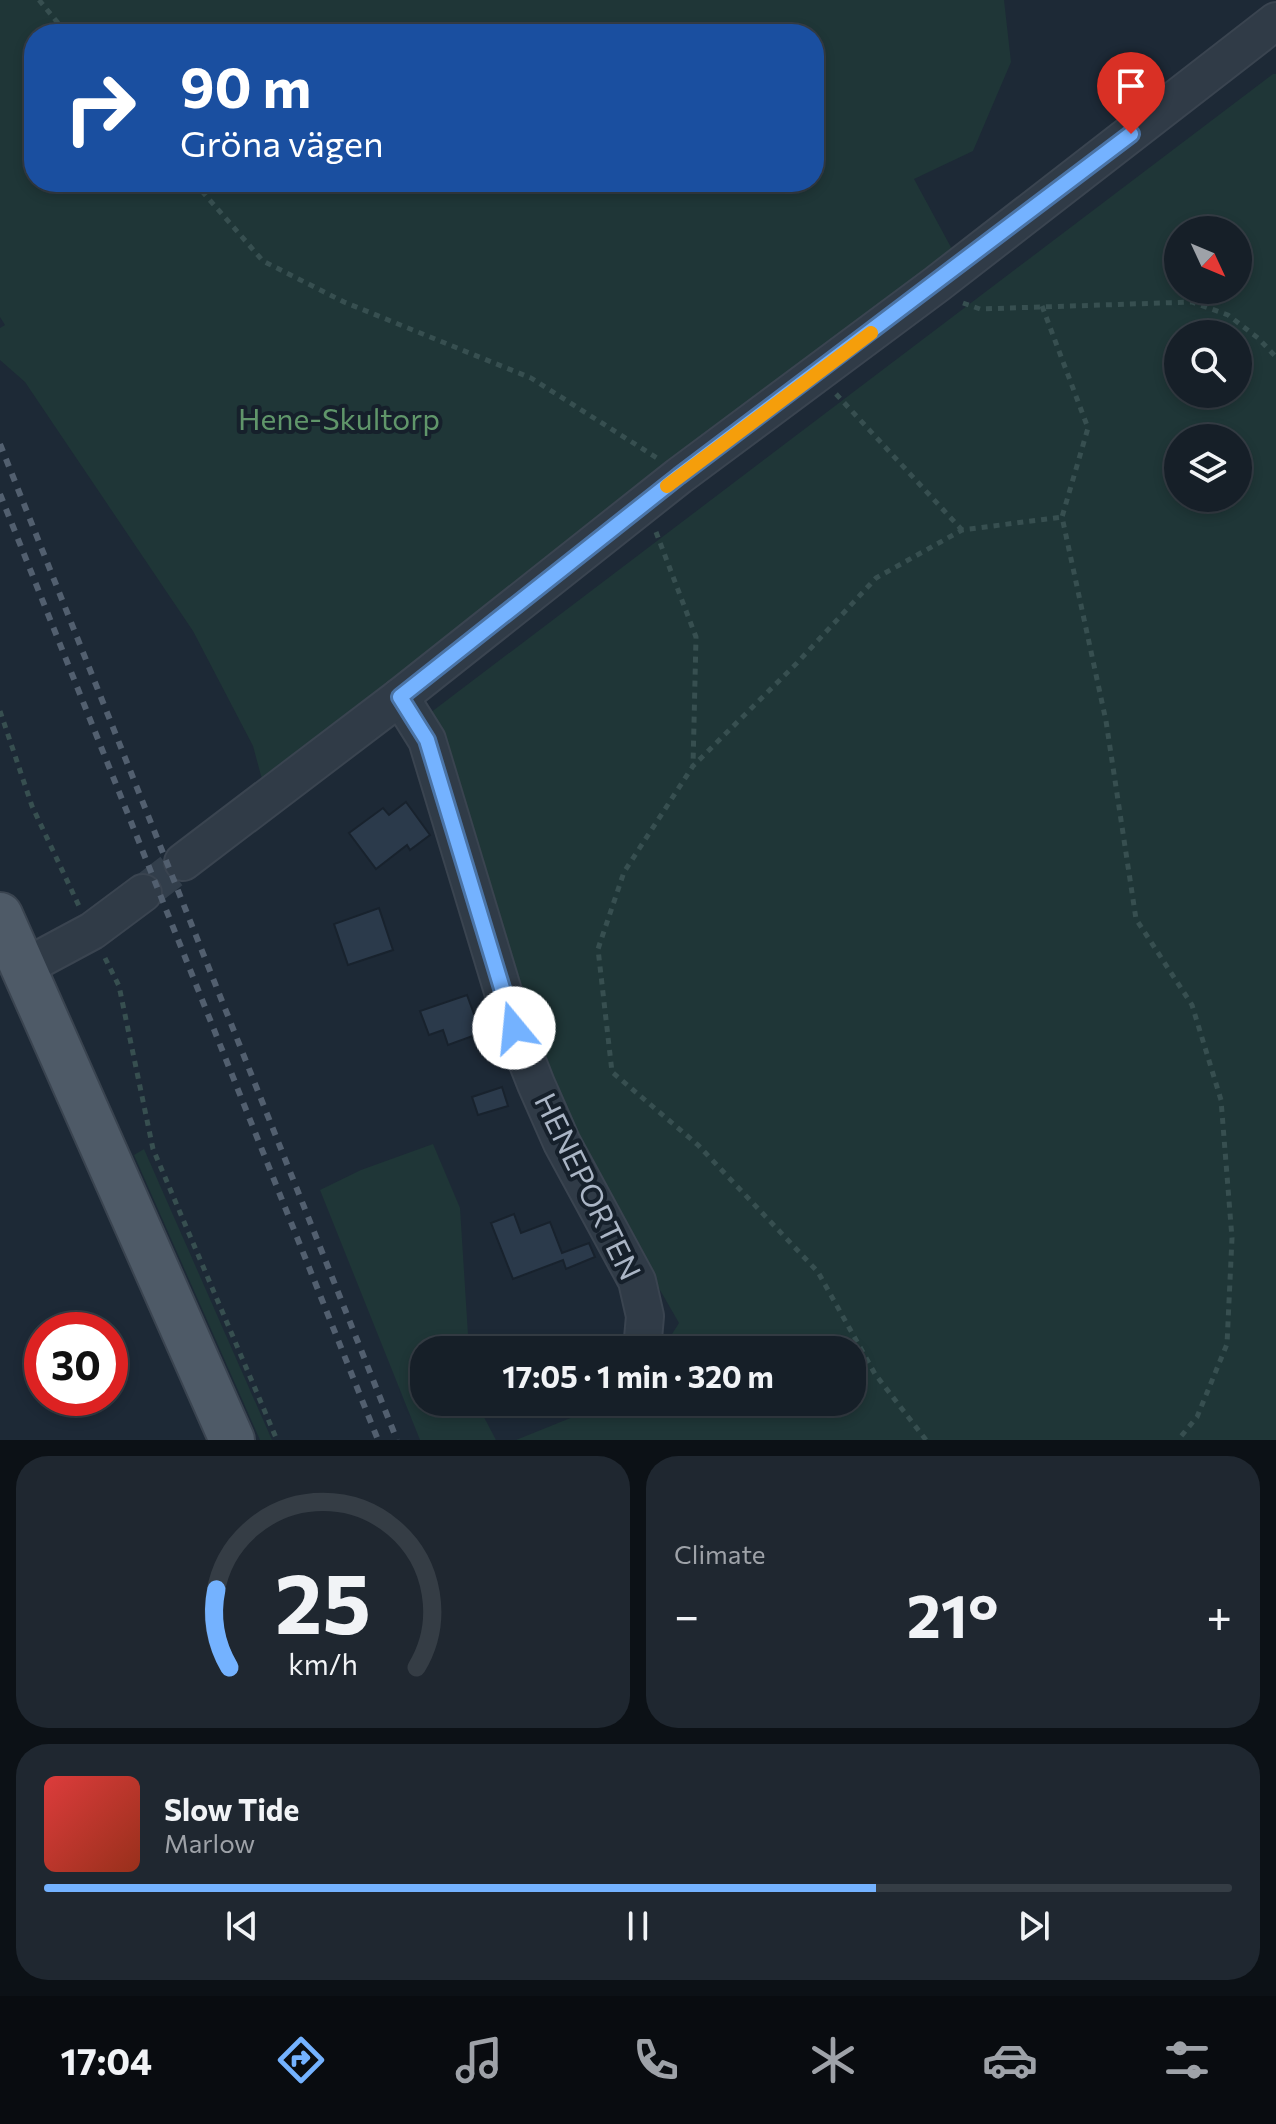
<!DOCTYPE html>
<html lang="en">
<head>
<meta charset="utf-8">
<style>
  :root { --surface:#161f28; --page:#1f2730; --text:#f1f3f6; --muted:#9ea2a8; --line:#353d45; --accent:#74b2ff }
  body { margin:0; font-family:Commissioner,sans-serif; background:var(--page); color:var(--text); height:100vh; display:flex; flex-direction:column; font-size:30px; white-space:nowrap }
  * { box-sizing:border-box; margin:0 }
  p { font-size:26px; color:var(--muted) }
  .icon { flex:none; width:44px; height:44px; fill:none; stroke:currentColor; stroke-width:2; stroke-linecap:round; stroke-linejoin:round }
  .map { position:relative; height:1440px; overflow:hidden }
  .panel { display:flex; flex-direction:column; gap:16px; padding:16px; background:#0c1116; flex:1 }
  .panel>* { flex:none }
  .hud { position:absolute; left:24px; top:24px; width:800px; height:168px; border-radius:32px; box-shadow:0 4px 12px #0003,0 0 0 2px var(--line); background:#1a4fa0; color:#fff; overflow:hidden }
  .needle { width:52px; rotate:134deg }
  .controls { position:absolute; left:1164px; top:216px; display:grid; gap:16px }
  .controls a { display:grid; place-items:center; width:88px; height:88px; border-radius:50%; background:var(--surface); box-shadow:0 4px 12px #0003,0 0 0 2px var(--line); font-size:40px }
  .speed { position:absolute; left:24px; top:1312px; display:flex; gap:16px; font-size:40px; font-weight:700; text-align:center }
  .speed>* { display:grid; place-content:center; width:104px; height:104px; border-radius:50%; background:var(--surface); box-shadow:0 4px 12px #0003,0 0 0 2px var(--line); line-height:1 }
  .speed .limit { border:12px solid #d22; background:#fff; color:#111 }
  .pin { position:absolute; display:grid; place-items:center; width:68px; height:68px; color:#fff; margin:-82px -34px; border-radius:50% 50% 50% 0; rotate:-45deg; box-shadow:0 0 8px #0007 }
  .pin .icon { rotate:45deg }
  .me { position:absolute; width:88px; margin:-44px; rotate:343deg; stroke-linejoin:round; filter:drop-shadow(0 0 6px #0008) }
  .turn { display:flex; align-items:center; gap:28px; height:168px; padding:0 24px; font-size:36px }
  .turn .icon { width:104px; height:104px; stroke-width:2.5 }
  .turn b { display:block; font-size:56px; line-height:68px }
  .big { font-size:60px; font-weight:700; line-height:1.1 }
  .panel .widget { flex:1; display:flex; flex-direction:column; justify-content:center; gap:12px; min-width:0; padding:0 28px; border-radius:32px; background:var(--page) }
  .panel .dial { align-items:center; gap:0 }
  .dial svg { height:208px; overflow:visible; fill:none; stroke:var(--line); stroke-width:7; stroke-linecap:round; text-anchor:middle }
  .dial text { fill:var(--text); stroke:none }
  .song { display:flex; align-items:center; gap:24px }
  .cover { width:96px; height:96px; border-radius:12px; background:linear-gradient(135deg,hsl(0 70% 55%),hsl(10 70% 35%)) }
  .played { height:8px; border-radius:4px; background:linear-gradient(90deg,var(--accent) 70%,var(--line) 70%) }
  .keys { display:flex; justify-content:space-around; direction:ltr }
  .heat { display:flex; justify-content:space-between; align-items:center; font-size:44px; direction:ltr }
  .panel .tiles { flex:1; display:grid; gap:16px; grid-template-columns:1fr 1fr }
  .widget:last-child { grid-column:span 2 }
  .trip { position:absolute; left:410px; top:1336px; width:456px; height:80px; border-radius:32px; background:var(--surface); box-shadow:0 4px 12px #0003,0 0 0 2px var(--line); font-weight:700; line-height:80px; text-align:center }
  .menu { display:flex; height:128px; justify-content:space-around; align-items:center; background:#090c10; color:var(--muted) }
  .menu .icon { width:56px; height:56px }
  .menu .current { color:var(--accent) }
  .menu b { font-size:36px; color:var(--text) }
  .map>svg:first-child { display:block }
  .green { fill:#1f3637; fill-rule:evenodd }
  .building { fill:#2b3a4b; stroke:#18222d; stroke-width:2 }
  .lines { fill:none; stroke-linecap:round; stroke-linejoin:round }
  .minor-tunnel { stroke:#323e4b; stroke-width:36; stroke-dasharray:36 18; stroke-linecap:butt }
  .minor-casing { stroke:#3a4450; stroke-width:40 }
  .major-casing { stroke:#3a4450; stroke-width:48 }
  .path { stroke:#374f50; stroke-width:5; stroke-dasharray:6 6; stroke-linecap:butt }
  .minor { stroke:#303b47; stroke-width:36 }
  .major { stroke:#4e5a67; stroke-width:44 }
  .rail { stroke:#525f6f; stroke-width:6; stroke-dasharray:8 8; stroke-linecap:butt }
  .route-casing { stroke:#4b74a6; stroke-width:20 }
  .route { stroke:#74b2ff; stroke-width:14 }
  .slow { stroke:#f59e0b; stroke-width:14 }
  .labels { text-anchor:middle; stroke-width:8; stroke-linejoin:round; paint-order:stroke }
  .park-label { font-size:30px; fill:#60966a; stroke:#16202b }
  .street-label { font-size:30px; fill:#aab5c5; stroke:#16202b }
</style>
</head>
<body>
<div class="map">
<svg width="1276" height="1440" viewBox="0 0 1276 1440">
  <rect width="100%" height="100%" fill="#1d2936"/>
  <!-- green -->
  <g class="green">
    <path d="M0,0H1004L1011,62L973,151L914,179L953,251L263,783L253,746L193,631L25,382L0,360V328L5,325L0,317ZM34,34H814V182H34Z"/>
    <path d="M1273,74H1276V1440H516L610,1402H852V1350H662L679,1323L573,1139L430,713ZM1178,230H1238V290H1178ZM1178,334H1238V394H1178ZM1178,438H1238V498H1178Z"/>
    <path d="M433,1144L460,1208L469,1350H424V1402H476L496,1440H420L320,1190L361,1170Z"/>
    <path d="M144,1149L272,1440H260L134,1155Z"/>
  </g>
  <!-- building -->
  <g class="building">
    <path d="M406,802L430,835L410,850L407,845L376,869L349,833L383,808L389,815Z"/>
    <path d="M379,908L393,950L348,965L334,924Z"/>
    <path d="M467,995L481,1033L448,1045L443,1030L429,1035L420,1011Z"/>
    <path d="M502,1087L508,1106L478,1115L472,1097Z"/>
    <path d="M514,1214L521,1233L550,1222L562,1253L589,1243L595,1257L566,1269L563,1260L513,1279L491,1223Z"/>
  </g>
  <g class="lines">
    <!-- minor-tunnel -->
    <path class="minor-tunnel" d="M143,893L183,862"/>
    <defs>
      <g id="minor">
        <path d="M400,697L427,740L514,1028L536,1084L562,1143L637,1281L645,1316L642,1350"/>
        <path d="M183,862L400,697L679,476L937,284L1276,21"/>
        <path d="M23,968L92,931L143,893"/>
      </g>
      <path id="major" d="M0,915L232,1440"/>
    </defs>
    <!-- minor casing -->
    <use href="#minor" class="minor-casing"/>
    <!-- major casing -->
    <use href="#major" class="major-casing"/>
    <!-- path -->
    <g class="path">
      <path d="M39,0L67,34"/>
      <path d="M194,182L263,261L344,302L531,378L657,458"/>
      <path d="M963,303L980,309L1192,302L1228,315L1258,338L1276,357"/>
      <path d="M1042,306L1088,428L1062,517L1106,721L1136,919L1192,1005L1221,1100L1232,1238L1227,1344L1197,1417L1178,1440"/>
      <path d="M836,394L962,530"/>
      <path d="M656,532L696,637L693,766"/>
      <path d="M0,711L32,806L79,906"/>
      <path d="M105,958L119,986L153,1149L277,1440"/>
      <path d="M926,1440L875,1374L818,1272L698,1145L612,1072L598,949L624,872L693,766L797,663L876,578L962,530L1062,517"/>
    </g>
    <!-- minor -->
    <use href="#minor" class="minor"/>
    <!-- major -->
    <use href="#major" class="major"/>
    <!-- rail -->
    <g class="rail">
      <path d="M0,444L397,1440"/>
      <path d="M0,494L378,1440"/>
    </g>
  </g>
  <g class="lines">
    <defs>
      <path id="route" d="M514,1028L427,740L400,697L679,476L1131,134"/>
    </defs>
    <!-- route casing -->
    <use href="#route" class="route-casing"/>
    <!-- route -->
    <use href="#route" class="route"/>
    <!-- slow -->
    <path class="slow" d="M667,486L871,333"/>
  </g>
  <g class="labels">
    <!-- park labels -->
    <g class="park-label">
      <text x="339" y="430">Hene-Skultorp</text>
    </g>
    <!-- street labels -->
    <g class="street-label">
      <text transform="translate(587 1187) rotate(64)" y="10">HENEPORTEN</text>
    </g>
  </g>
</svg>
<div class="controls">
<a><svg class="needle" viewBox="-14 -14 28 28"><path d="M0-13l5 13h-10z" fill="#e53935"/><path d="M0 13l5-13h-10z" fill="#9ea2a8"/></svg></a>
<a><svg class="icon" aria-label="search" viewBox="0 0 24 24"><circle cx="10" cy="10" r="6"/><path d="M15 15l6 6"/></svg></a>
<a><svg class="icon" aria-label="layers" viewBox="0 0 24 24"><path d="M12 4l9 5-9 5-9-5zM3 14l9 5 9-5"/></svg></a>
</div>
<div class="speed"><div class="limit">30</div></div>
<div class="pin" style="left:1131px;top:134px;background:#d93025"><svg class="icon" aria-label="arrive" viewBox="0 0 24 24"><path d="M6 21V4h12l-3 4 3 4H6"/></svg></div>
<svg class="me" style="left:514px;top:1028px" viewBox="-20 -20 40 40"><circle r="19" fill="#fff"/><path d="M0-13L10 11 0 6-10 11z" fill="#74b2ff"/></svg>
<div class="trip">17:05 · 1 min · 320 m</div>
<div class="hud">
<div class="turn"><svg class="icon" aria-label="right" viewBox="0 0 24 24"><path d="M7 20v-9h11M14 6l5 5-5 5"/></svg><div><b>90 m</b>Gröna vägen</div></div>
</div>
</div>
<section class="panel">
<div class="tiles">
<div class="widget dial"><svg viewBox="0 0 100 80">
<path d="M14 69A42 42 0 1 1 86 69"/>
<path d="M14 69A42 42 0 0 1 9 39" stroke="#74b2ff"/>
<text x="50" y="56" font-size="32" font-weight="700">25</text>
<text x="50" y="72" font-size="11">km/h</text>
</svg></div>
<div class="widget"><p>Climate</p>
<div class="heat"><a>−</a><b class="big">21°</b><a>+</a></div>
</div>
<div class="widget">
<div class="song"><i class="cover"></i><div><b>Slow Tide</b><p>Marlow</p></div></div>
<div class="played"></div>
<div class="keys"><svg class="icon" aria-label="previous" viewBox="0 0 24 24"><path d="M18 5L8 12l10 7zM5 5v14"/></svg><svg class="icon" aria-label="pause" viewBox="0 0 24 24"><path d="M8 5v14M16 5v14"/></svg><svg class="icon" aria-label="next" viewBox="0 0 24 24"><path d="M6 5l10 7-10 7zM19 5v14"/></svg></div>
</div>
</div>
</section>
<nav class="menu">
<b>17:04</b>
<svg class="icon current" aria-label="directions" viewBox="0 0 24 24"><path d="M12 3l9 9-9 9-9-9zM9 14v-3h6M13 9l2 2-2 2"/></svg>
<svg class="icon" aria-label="music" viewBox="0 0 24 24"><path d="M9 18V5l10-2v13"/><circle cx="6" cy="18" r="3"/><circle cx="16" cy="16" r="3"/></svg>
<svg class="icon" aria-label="phone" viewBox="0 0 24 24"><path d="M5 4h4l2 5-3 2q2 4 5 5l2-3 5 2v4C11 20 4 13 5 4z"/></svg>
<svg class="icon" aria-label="climate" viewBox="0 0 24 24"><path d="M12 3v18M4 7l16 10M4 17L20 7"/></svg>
<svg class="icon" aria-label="car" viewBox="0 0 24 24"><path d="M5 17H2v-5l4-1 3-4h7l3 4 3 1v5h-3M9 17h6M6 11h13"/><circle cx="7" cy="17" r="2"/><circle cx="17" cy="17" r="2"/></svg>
<svg class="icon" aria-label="filters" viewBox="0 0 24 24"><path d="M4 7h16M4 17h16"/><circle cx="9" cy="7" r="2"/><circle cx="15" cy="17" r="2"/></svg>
</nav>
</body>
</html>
